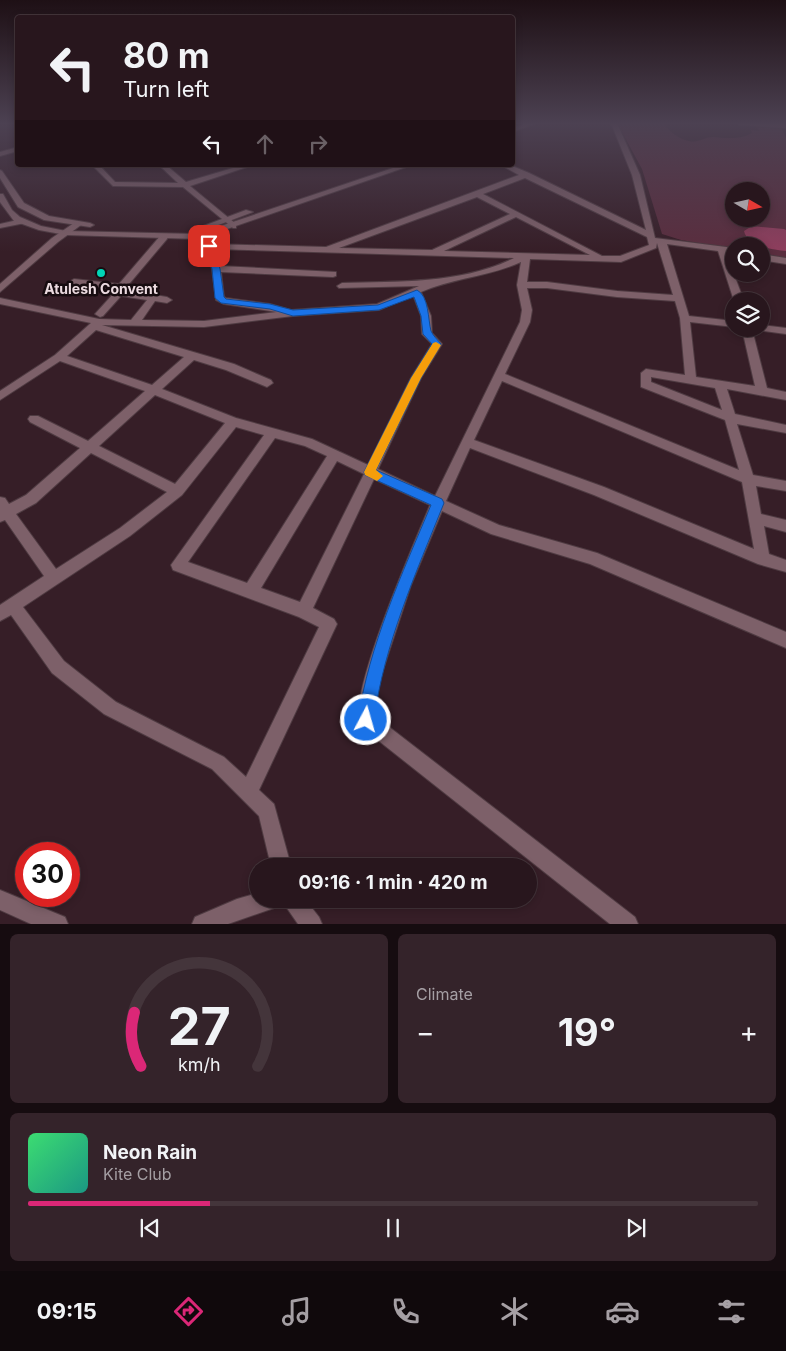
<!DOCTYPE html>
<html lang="en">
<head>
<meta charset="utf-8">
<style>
  :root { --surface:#28161d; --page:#34232a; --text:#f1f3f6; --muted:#a59fa4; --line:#44353b; --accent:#db2777 }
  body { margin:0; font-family:Inter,sans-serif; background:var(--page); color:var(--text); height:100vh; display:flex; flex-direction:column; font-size:19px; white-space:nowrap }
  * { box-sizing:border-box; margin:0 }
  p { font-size:16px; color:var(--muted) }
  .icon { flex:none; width:28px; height:28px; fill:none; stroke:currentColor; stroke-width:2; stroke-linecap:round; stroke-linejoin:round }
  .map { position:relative; height:924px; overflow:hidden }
  .drawer { display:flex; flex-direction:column; gap:10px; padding:10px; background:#160c10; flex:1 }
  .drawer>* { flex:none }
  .hud { position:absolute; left:15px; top:15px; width:500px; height:152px; border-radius:5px; box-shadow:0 2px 8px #0003,0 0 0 1px var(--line); background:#28161d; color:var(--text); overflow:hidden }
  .needle { width:32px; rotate:99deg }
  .tools { position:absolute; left:725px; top:182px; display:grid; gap:10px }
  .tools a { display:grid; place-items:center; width:45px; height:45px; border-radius:50%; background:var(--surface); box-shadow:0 2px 8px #0003,0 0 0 1px var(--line); font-size:25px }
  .speed { position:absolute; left:15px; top:842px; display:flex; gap:10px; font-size:25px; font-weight:700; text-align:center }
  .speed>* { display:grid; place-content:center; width:65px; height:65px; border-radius:50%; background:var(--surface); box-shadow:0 2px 8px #0003,0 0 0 1px var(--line); line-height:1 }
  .speed .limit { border:8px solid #d22; background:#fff; color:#111 }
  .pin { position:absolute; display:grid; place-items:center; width:42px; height:42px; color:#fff; margin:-21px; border-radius:10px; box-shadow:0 2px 8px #0006 }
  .me { position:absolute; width:55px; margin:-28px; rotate:6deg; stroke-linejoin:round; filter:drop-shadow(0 0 4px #0008) }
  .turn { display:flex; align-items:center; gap:18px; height:105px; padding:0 25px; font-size:22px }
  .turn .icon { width:65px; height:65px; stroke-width:2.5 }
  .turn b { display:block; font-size:35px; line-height:42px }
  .lanes { display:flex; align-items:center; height:48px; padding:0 25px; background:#0003; justify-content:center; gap:25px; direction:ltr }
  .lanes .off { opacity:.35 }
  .big { font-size:38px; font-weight:700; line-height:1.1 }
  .drawer .tile { flex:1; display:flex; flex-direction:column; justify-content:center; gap:8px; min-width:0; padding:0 18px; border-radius:8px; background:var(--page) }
  .drawer .dial { align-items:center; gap:0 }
  .dial svg { height:130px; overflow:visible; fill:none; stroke:var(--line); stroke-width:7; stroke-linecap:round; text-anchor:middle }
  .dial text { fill:var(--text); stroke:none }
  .song { display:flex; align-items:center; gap:15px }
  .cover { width:60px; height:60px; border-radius:8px; background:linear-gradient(135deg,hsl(140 70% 55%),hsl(170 70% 35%)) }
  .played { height:5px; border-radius:2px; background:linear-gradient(90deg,var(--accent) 25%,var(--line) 25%) }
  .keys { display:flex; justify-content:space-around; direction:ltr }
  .heat { display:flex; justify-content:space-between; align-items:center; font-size:28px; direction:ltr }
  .drawer .tiles { flex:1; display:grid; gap:10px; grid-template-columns:1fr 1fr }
  .tile:last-child { grid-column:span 2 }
  .trip { position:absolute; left:249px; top:858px; width:288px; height:50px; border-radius:25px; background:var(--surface); box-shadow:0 2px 8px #0003,0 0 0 1px var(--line); font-weight:700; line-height:50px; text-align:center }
  .dock { display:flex; height:80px; justify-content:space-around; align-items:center; background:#10090c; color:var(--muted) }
  .dock .icon { width:35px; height:35px }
  .dock .current { color:var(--accent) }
  .dock b { font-size:22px; color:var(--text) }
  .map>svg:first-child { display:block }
  .green { fill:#5a2d3e; fill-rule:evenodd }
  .water { fill:#8e3e5d }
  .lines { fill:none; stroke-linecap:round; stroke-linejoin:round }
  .street-casing { stroke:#4f3b42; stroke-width:2 }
  .secondary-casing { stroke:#4f3b42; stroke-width:2 }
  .street { fill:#7d6069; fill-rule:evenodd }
  .secondary { fill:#7d6069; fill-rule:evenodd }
  .route { fill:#1a73e8; stroke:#114b97 }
  .slow { fill:#f59e0b }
  .poi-dot { fill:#00d5b7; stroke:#170c10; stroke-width:2 }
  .labels { text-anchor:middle; stroke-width:5; stroke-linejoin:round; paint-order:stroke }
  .far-poi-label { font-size:14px; font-weight:bold; fill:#ecdbe0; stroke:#170c10 }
</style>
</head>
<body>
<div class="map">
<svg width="786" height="924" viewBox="0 0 786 924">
  <rect width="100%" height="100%" fill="#361e27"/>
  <!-- green -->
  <path class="green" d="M617,123H664C669,133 686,144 697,141C703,140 706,137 713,137C726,138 740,140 752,133L751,130L759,131L757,127L782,129L786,138V258L761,253V246H734V249L681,240L662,234L642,169ZM734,191H761V219H734Z"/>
  <!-- water -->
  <path class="water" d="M752,226L784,229L786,230V251C773,250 747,246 744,231Z"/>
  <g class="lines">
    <defs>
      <g id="street">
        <path d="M611,123H617L640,175L655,238L734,248V254L726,253L744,301H734L718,251L667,244L689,316L734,321V327L690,322L696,377L755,386L742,329H752L767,388L786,392V400L727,389L735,414L786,425V433L737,424L753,475L786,481V491L756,486L761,514L786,520V532L764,526L769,554L786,560V572L758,564L594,495L470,448L446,501L499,525L597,553L786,632V648L590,564L491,534L442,511L411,585L379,682L375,716L635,917L638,924H610L360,726C347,695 415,542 430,505L374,479L313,608L334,619L337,624L259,790L274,804L291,866H271L259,816L212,769L104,714L52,673L11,615L0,621V605L44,576L5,520L0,522V497L5,498L9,504L26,495L80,448L30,422L28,419L30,416H38L88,441L145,391L60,361L0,400V391L55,355L91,323L0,304V298L99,319L131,320L147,300L121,296L103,316L100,317L95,314L114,293L115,289L74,285L69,282L74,279L119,284L161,235H164L168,237L167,239L124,290L167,297L172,300L167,303L155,301L142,320L204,321L277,312L224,304L216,300L212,269L205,247L194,237L193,228H199L202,236L211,244L326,247L519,175L501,165H510L529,173L646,230L632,175ZM525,178L647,237L649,245L620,256H602L483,194ZM477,197L510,214L432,250L339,248ZM516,217L590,255L444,251ZM657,243L673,295L617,291L547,282H527L530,259L621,262L656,248ZM214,249L514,258C461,284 400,281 342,283L337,286L339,288L419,286L377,304L291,310L270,304L226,298L224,297L221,272L333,277L336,276V272L220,266ZM521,262L517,285L522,310L520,322L435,496L378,469L421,378L442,344L432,333L431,316L421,292C453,278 489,277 521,262ZM527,288H547L617,297L675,301L680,318L685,375L646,369L641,373V387L725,420L739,470L505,374L530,322L532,310ZM413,295L421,316L422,334L432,344L411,378L368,465L312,439L236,418L162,389L194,360L226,370L267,387L273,383L271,380L234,364L102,325L204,327L293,316L379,310ZM96,330L184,357L152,385L67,356ZM651,377L715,388L722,410L651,382ZM502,381L742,482L754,549L604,487L474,440ZM155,395L225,423L175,484L99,446ZM236,427L264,435L171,565L173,570L299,617L319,627L246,777L224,757L116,702L64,661L23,607L130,536L182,495ZM275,438L305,446L327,456L247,583L188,562ZM91,453L167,492L120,528L56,569L16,514L36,503ZM337,461L364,474L300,602L261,588Z"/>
        <path d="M18,147V151L0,156V152Z"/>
        <path d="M92,165H99L115,182L178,183L159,165H166L186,182L243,165H253L190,186L236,224V228H233L183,187L113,186Z"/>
        <path d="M22,219L26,221L25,223L0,228V224Z"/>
        <path d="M74,223L81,225L58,242L0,292V284L52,238Z"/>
        <path d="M761,254L786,258V264L761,260Z"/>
        <path d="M761,325L786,328V334L757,330V329H761Z"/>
        <path d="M0,890L65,917L68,924H31L0,910Z"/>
        <path d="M258,893V899H305L319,917L322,924H298L282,901L280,906L228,924H192L195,917L237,899Z"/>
      </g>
      <g id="secondary">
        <path d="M528,123H537L512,132V128Z"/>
        <path d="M736,123L786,124V128L739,125Z"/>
        <path d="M402,165H412L198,239L66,235L39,230L14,221L0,202V194H3L12,210L20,217L41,226L66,231L197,234Z"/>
        <path d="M0,170L2,171L24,203L49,216L90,223L94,225L90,227L44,220L18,207L0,178Z"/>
        <path d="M246,210L253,212L205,230L198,228Z"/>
      </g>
    </defs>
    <!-- street casing -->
    <use href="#street" class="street-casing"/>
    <!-- secondary casing -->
    <use href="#secondary" class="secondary-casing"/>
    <!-- street -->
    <use href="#street" class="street"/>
    <!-- secondary -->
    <use href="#secondary" class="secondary"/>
  </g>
  <!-- sky -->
  <linearGradient id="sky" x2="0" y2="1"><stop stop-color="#1e1015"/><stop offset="0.49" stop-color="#4c4152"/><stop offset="1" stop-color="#4c4152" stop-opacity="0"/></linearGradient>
  <rect width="786" height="252" fill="url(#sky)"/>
  <!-- route -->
  <path class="route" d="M209,244L213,246L220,269L224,297L226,299L270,304L293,310L378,305L417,290C429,296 428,320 431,331C433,336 438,340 441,344L421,378L376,470L442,499L444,503C416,573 384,644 374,720L372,725L366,728L361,725L358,720C369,645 402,574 431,505L365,475L364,472L411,378L432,344L423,334L421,316L414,297L379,310L293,316L270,309L221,303L215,298L212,269L205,246Z"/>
  <!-- slow -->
  <path class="slow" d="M436,342L441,345L421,378L376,470L383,476L377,481L365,475L364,472L411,378L433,343Z"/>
  <!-- markers -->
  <circle class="poi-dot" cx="101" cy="273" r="5"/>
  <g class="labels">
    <!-- far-poi labels -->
    <g class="far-poi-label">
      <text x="101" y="294">Atulesh Convent</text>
    </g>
  </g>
</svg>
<div class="tools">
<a><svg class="needle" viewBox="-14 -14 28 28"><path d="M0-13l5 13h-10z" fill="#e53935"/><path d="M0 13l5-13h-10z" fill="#a59fa4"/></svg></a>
<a><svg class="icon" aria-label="search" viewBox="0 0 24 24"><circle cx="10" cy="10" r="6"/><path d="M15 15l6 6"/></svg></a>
<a><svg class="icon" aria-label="layers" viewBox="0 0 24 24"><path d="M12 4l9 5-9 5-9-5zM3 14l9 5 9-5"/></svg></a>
</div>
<div class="speed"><div class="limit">30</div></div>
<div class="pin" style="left:209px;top:246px;background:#d93025"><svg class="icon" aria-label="arrive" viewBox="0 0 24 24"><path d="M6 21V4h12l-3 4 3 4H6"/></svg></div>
<svg class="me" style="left:366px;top:720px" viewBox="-20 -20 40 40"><circle r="17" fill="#1a73e8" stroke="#fff" stroke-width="3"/><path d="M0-11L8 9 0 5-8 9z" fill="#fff"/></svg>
<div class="trip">09:16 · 1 min · 420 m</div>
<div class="hud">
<div class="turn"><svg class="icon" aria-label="left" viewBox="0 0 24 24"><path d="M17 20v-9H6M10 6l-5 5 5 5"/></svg><div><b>80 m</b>Turn left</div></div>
<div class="lanes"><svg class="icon" aria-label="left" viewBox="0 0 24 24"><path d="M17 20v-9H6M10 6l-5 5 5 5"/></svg><svg class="icon off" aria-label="ahead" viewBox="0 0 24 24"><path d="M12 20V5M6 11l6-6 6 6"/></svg><svg class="icon off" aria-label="right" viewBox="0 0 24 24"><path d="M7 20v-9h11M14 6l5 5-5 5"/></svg></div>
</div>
</div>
<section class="drawer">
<div class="tiles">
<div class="tile dial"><svg viewBox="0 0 100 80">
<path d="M14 69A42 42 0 1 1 86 69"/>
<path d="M14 69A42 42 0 0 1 10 36" stroke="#db2777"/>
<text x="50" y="56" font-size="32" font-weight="700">27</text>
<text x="50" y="72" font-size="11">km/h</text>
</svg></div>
<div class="tile"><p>Climate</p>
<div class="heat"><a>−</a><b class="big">19°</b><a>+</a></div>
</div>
<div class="tile">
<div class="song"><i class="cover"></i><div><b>Neon Rain</b><p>Kite Club</p></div></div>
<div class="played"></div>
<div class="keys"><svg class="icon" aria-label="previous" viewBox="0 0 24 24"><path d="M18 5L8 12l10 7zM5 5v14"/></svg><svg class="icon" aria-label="pause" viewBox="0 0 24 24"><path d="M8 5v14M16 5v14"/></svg><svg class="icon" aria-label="next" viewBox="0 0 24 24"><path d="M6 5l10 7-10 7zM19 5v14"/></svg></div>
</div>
</div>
</section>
<nav class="dock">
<b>09:15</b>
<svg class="icon current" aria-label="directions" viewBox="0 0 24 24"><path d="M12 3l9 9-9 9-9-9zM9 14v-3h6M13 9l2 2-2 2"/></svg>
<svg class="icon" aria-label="music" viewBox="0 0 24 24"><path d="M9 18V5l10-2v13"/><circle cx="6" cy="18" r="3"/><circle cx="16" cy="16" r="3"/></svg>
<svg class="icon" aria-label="phone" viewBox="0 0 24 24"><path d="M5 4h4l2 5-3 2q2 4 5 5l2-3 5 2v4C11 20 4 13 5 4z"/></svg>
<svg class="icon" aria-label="climate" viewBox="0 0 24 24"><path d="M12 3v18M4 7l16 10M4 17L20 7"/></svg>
<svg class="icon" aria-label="car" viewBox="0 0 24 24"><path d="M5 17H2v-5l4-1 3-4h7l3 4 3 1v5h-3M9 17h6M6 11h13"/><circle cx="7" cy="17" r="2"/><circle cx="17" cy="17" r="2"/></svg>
<svg class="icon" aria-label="filters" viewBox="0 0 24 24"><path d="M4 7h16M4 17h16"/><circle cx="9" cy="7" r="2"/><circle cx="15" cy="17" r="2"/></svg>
</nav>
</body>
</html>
